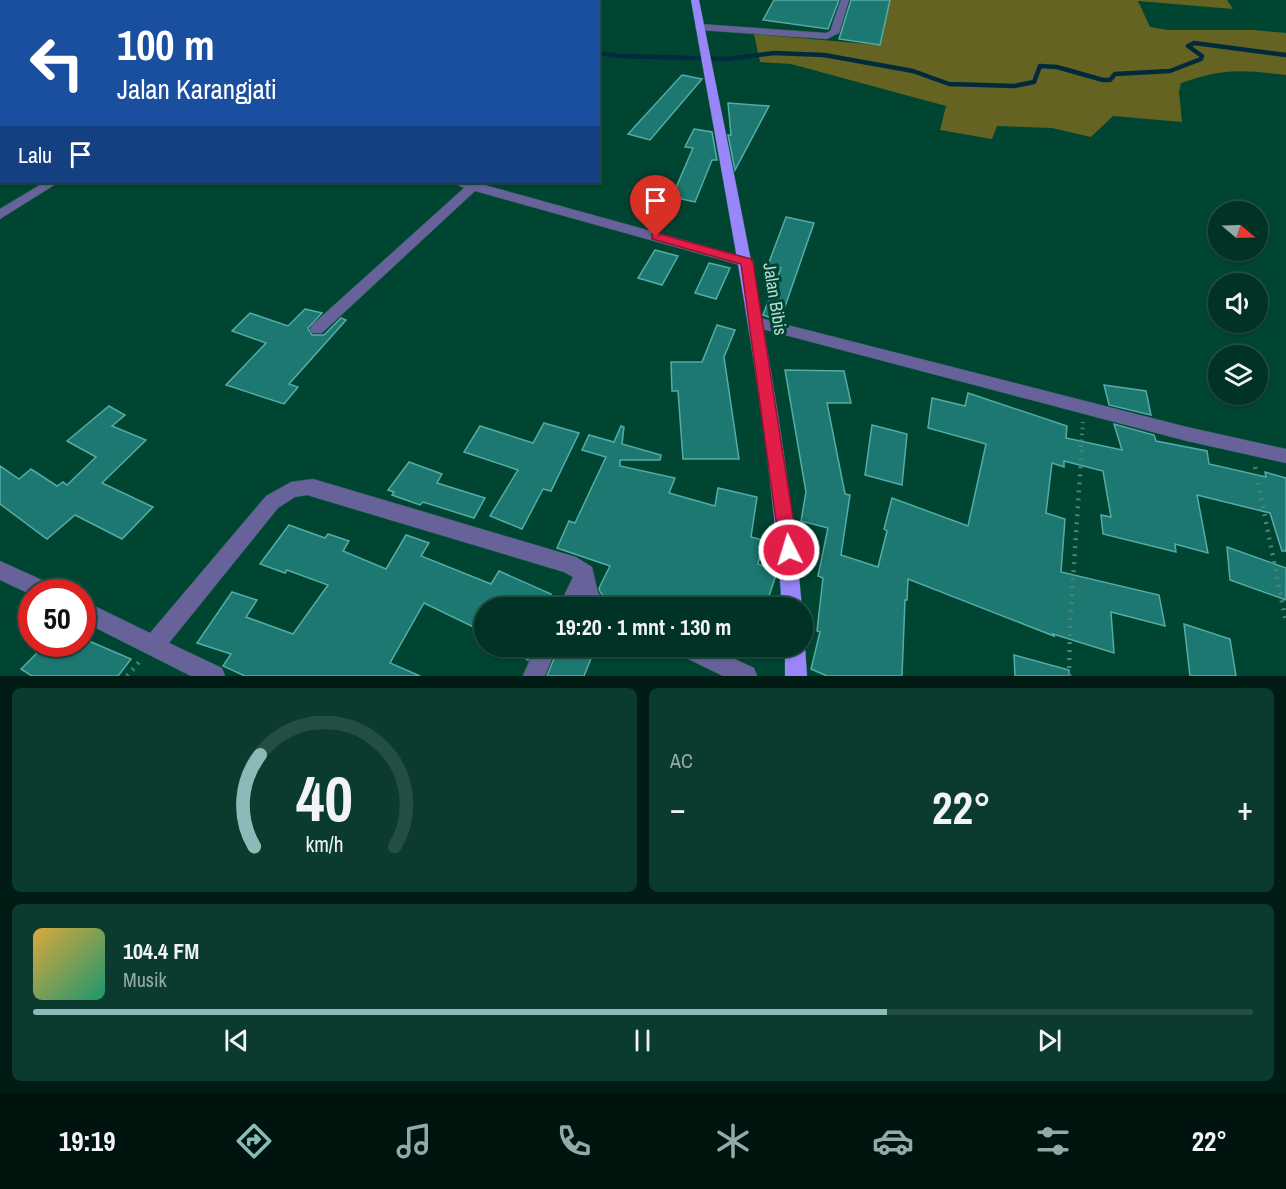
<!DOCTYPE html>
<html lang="id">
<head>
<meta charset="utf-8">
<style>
  :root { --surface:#003326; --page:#0a3b2e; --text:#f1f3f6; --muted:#95aaa7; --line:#224e43; --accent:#8bbbb9 }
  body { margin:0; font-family:"Archivo Narrow",sans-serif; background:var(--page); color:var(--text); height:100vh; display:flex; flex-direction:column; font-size:22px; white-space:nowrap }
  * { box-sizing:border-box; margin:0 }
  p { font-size:20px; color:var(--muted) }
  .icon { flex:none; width:33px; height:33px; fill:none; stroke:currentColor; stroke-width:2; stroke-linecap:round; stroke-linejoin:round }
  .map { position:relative; height:676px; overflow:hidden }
  .sheet { display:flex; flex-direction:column; gap:12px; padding:12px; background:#001c15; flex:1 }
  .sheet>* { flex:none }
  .top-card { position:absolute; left:0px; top:0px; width:600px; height:183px; box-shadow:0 2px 4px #0004,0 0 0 2px var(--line); background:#1a4fa0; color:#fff; overflow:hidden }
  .needle { width:39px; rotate:109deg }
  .tools { position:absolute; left:1208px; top:201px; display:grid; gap:12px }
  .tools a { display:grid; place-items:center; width:60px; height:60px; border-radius:50%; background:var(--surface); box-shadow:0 2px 4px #0004,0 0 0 2px var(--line); font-size:30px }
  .speed { position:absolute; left:18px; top:579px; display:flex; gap:12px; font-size:30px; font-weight:700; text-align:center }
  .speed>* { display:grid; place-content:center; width:78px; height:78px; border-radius:50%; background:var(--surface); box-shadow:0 2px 4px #0004,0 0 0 2px var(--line); line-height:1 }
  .speed .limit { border:9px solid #d22; background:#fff; color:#111 }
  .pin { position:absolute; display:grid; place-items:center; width:51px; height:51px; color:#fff; margin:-62px -26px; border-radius:50% 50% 50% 0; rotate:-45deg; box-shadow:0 0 6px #0007 }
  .pin .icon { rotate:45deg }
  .me { position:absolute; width:66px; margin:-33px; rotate:355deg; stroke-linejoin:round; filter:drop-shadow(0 0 4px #0008) }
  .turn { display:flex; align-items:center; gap:21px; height:126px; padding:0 18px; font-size:27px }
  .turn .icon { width:78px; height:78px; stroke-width:2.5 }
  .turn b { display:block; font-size:42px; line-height:51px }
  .then { display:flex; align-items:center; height:57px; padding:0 18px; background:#0003; gap:12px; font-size:22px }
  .big { font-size:45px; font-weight:700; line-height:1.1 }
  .sheet .card { flex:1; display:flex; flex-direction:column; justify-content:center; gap:9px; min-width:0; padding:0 21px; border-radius:9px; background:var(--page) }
  .sheet .dial { align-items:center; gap:0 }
  .dial svg { height:156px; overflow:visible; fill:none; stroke:var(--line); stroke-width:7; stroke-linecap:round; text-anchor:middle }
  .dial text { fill:var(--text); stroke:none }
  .song { display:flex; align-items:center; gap:18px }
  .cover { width:72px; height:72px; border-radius:9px; background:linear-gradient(135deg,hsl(40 70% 55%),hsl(160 70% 35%)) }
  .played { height:6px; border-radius:3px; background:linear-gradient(90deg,var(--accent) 70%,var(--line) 70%) }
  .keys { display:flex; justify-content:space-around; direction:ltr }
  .heat { display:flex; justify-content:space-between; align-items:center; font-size:33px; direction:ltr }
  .sheet .tiles { flex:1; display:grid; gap:12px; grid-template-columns:1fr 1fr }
  .card:last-child { grid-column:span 2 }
  .trip { position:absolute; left:474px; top:597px; width:339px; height:60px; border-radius:30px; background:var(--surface); box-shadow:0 2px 4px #0004,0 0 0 2px var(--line); font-weight:700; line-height:60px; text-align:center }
  .menu { display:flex; height:96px; justify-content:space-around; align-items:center; background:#00140f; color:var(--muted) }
  .menu .icon { width:42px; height:42px }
  .menu .on { color:var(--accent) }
  .menu b { font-size:27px; color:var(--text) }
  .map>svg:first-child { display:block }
  .green { fill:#646321 }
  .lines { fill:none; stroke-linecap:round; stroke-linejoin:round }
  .stream { stroke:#002b3c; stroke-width:4.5 }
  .building { fill:#1d7872; stroke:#53ada6; stroke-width:1.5 }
  .minor-casing { stroke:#256251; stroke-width:1 }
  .major-casing { stroke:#256251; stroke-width:1 }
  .path-far1 { stroke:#4b8271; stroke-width:4; stroke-dasharray:1.5 4.5; stroke-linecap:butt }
  .path { stroke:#4b8271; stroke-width:4.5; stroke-dasharray:2 6; stroke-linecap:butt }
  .minor { fill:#68629a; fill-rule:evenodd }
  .major { fill:#9886fa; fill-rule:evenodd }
  .route { fill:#e11d48; stroke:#92132f; stroke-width:1.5 }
  .labels { text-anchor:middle; stroke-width:6; stroke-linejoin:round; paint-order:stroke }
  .street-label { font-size:18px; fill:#b7dccd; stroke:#004432 }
</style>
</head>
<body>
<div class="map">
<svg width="1286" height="676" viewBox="0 0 1286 676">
  <rect width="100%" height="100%" fill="#004432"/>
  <!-- green -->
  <path class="green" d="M890,0H1227L1233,9L1138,1L1150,27L1168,30H1254L1286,33V75C1241,70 1225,68 1181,83L1179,92L1182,122L1113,116L1091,137L1052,128L997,126L992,139L940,130L946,106L791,64L760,62L754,34L879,45Z"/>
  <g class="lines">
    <!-- stream -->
    <g class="stream">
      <path d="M307,0L315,2"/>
      <path d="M94,2L102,0"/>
      <path d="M598,53L619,56L728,59L774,53L824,55L913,71L949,84L1014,86L1034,82L1040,66L1057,67L1103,80H1110L1115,74L1170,71L1201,59L1202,56L1188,46L1194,43L1286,55"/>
    </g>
  </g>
  <!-- building -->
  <g class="building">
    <path d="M774,0H839L828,29L763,20Z"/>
    <path d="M851,0H890L880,45L839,39Z"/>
    <path d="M682,75L702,79L650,140L628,134Z"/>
    <path d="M728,103L769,106L735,170L728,135H731Z"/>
    <path d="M694,129L712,132L717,160H712L695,202L672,197L693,148L685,147Z"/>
    <path d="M786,217L814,223L780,321L763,315L781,268L768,265Z"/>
    <path d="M655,250L678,256L662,285L638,278Z"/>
    <path d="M709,263L730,268L716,299L695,293Z"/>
    <path d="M305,309L322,313L308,328L312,335H324L341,318L346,320L289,384L298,387L284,404L226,385L266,343L232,331L250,313L288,326Z"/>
    <path d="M717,325L735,330L724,357L739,459H683L678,391H672L671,362H702Z"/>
    <path d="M785,370L844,371L851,403H827L845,494L850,495L841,555L878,567L887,531L884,529L892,498L968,526L986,444L928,428L932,398L965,406L968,393L1067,426L1066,438L1122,450L1114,424L1154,435L1156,441L1207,451L1209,464L1266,477L1265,472L1286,478V551H1282L1270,513L1197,495L1208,553L1175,544L1176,552L1103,534L1101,515L1111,517L1103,471L1064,461V467L1052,463L1046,513L1065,519L1061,572L1159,595L1165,626L1111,612L1114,653L1053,634L1054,636L908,579L907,600H905L902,676H827L811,669L820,632L817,631L823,578L818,576L828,528L801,521L806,492Z"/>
    <path d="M1104,385L1146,391L1151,415L1109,405Z"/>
    <path d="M109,406L125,415L112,426L146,440L102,483L153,507L122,539L75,515L47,539L0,504V466L19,479L31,469L57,486L63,482L67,485L96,457L67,441Z"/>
    <path d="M544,423L579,433L551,491L543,489L522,529L490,516L518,470L464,452L480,426L533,443Z"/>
    <path d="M872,425L907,434L902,485L865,475Z"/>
    <path d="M621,426L624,427L622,444L661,455L660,460H620V466L675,478L669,493L715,506L718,488L757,497L751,537L763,540L758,564L777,572L765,608H621L610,603L600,592L599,588L610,566L557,548L569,521L575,523L606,457L582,450L589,435L614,442Z"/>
    <path d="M409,462L442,474L437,483L485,498L474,518L423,502L420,505L392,495L394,492L388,490Z"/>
    <path d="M289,525L325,538L328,534L349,541L343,551L386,569L406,535L429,543L421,556L491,584L499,571L551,594L544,608H484V632L424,603L390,663L420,676H245L223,666L231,654L197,643L232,592L257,600L246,617L293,634L328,585L287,570L285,573L260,564Z"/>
    <path d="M1227,547L1286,568V600L1230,580Z"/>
    <path d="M1184,624L1230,639L1236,676H1190Z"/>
    <path d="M82,638L131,659L118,676H32L21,669L46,644H82Z"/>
    <path d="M500,646H533L528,660Z"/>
    <path d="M559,646H596L584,676H547Z"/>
    <path d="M1014,655L1069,670V676H1015Z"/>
  </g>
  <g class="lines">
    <defs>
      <g id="minor">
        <path d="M841,0H849L839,33L827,39L700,30L695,27L700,24L826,33L830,31Z"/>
        <path d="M0,45L2,46V52L0,51Z"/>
        <path d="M0,85H2L0,92Z"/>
        <rect x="0" y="97" width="2" height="6"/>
        <path d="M45,182H59L0,219V209Z"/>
        <path d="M451,182L477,183L752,259L754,262L747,267L475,191L322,333H312L310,329L312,325L464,188Z"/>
        <path d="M756,317L1187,427L1286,449V463L1187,441L751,326L749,322Z"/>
        <path d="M313,479L576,557L592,567L598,593L607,601L610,608H585L582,601L579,608H558L573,577L564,572L307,495L295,497L278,508L169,643L222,668L225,676H191L82,621V600L150,633L266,496L291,482Z"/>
        <path d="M0,561L53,585L56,592H32V595L0,580Z"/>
        <path d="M536,646H557L545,676H523Z"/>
        <path d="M673,646H707L754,668L757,676H723L676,653Z"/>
      </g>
      <g id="major">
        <path d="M691,0H699C739,202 784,402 802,608H782C768,402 726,202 691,0Z"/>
        <path d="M802,639L805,646L807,676H785V646H802Z"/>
      </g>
    </defs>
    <!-- minor casing -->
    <use href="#minor" class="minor-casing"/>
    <!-- major casing -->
    <use href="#major" class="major-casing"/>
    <!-- path-far1 -->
    <path class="path-far1" d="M1081,447L1083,422"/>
    <!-- path -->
    <g class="path">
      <path d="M1255,467L1286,622"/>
      <path d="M127,676L140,661"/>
      <path d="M1069,676L1070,624L1082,445"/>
    </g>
    <!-- minor -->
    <use href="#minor" class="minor"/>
    <!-- major -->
    <use href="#major" class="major"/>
  </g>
  <!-- route -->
  <path class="route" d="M656,233L751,259L753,262L798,550L795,556L789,558L783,556L780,550L741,264L652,239V234Z"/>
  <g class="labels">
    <!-- street labels -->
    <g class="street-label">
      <text transform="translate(775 299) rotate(81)" y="6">Jalan Bibis</text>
    </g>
  </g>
</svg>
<div class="tools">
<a><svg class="needle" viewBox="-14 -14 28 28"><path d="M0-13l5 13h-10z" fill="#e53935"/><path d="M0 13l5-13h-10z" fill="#95aaa7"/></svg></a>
<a><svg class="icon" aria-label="sound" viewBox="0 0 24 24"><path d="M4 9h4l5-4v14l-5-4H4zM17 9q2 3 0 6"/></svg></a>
<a><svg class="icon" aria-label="layers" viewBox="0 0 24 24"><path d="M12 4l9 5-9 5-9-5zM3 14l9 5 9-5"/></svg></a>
</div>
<div class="speed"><div class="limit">50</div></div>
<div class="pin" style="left:656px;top:237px;background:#d93025"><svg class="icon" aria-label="arrive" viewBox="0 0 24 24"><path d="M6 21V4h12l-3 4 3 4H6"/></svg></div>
<svg class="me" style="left:789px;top:550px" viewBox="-20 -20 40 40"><circle r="17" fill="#e11d48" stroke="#fff" stroke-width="3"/><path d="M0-11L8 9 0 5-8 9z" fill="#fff"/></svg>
<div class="trip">19:20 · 1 mnt · 130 m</div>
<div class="top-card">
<div class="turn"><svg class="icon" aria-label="left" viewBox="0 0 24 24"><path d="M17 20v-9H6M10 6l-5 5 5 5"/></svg><div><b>100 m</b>Jalan Karangjati</div></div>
<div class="then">Lalu<svg class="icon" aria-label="arrive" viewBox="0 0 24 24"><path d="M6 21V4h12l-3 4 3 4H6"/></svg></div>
</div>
</div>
<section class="sheet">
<div class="tiles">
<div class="card dial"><svg viewBox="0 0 100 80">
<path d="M14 69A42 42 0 1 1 86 69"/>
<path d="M14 69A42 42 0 0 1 17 22" stroke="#8bbbb9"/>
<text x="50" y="56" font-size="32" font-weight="700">40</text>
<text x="50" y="72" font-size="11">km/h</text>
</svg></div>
<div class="card"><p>AC</p>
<div class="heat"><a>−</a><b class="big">22°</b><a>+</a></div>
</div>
<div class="card">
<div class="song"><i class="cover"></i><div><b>104.4 FM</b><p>Musik</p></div></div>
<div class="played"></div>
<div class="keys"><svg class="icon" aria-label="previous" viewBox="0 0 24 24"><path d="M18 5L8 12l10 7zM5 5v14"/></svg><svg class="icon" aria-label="pause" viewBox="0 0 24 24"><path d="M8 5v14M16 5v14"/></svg><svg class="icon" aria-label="next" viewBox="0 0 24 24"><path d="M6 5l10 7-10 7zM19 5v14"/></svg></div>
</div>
</div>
</section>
<nav class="menu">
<b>19:19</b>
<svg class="icon on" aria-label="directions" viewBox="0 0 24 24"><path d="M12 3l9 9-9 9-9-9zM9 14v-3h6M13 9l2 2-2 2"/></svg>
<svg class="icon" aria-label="music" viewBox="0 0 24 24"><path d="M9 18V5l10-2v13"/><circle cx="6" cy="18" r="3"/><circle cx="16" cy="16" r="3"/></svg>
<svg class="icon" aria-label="phone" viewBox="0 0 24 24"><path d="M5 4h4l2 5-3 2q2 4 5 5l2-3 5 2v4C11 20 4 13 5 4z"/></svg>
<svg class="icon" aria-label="climate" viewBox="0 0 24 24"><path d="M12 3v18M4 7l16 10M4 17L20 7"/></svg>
<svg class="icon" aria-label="car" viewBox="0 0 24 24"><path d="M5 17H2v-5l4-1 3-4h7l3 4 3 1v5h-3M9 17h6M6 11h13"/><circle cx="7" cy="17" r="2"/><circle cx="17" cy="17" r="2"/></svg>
<svg class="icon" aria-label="filters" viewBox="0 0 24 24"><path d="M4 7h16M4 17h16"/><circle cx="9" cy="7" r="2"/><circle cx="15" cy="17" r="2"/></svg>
<b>22°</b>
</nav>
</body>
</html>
